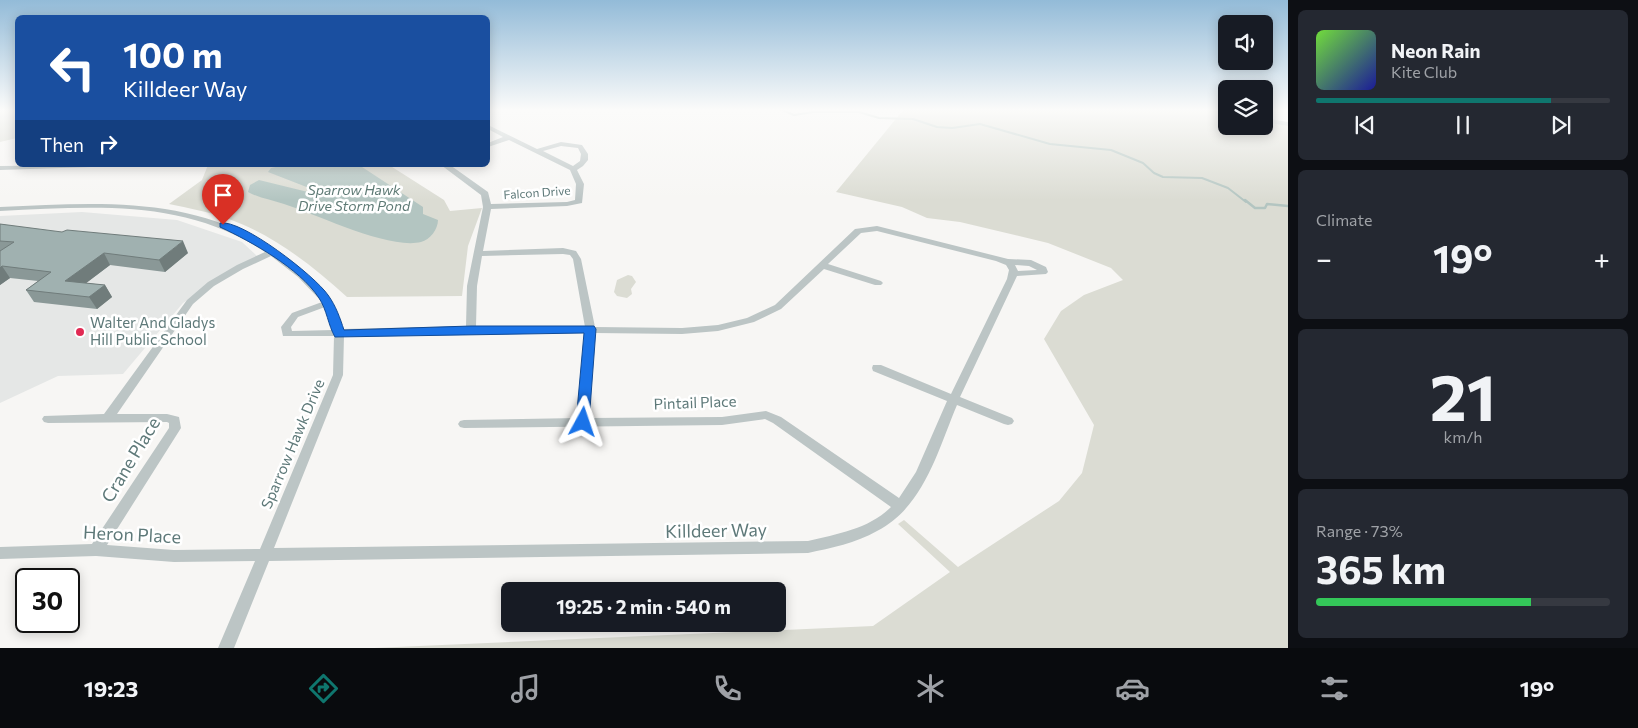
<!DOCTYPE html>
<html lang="en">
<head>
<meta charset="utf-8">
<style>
  :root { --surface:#171b24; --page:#242831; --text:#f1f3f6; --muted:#9ea1a6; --line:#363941; --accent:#0f766e }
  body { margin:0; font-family:Commissioner,sans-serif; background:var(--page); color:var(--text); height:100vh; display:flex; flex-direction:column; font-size:19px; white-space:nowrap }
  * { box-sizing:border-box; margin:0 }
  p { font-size:16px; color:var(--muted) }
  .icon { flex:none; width:28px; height:28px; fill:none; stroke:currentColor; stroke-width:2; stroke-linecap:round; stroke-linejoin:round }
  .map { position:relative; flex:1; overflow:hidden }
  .sheet { display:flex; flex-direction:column; gap:10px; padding:10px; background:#0d0f14; width:350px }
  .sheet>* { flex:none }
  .banner { position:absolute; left:15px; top:15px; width:475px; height:152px; border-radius:8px; box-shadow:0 2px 12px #0003; background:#1a4fa0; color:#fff; overflow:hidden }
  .buttons { position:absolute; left:1218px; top:15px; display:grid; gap:10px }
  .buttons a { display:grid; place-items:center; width:55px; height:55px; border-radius:8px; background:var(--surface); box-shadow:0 2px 12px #0003; font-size:25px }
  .speed { position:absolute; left:15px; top:568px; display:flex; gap:10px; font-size:25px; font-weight:700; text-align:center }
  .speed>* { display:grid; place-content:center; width:65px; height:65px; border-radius:50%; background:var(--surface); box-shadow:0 2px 12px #0003; line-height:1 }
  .speed .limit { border:2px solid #111; border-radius:8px; background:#fff; color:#111 }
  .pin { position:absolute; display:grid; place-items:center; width:42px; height:42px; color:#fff; margin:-51px -21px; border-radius:50% 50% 50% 0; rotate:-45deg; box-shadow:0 0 5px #0007 }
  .pin .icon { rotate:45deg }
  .me { position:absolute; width:55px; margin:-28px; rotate:5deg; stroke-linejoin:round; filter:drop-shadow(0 0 4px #0008) }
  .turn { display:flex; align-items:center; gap:18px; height:105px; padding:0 25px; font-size:22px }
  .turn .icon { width:65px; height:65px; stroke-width:2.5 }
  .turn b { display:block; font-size:35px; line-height:42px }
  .then { display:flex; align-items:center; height:48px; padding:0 25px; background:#0003; gap:10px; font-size:19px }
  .big { font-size:38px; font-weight:700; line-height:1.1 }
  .sheet .widget { flex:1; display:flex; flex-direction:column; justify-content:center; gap:8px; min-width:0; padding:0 18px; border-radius:8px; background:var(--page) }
  .sheet .dial { align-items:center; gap:0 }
  .dial b { font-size:65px; line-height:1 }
  .song { display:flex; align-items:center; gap:15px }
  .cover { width:60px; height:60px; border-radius:8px; background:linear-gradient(135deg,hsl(100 70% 55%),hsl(240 70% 35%)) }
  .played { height:5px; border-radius:2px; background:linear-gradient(90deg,var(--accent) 80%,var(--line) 80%) }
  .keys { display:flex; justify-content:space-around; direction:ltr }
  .heat { display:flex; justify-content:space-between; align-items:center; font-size:28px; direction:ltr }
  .charge { height:8px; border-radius:4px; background:linear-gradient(90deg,#34c759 73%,var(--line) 0) }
  .trip { position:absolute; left:501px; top:582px; width:285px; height:50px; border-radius:8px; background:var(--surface); box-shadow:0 2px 12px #0003; font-weight:700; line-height:50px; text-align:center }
  .tabs { display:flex; height:80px; justify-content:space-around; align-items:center; background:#090b0e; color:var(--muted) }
  .tabs .icon { width:35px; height:35px }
  .tabs .active { color:var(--accent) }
  .tabs b { font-size:22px; color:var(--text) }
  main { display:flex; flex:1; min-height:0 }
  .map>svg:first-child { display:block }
  .built { fill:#e5e7e6 }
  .green { fill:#dbdcd3 }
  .water { fill:#b3c5c1 }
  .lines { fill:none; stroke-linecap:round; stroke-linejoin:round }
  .stream-far1 { stroke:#b3c5c1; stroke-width:2 }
  .stream { stroke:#b3c5c1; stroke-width:2.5 }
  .minor { fill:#bcc5c5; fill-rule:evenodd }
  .wall { fill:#8a9897 }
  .shaded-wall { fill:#707c7b }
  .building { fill:#a0b1b0; stroke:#707c7b }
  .route { fill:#1a73e8; stroke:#114b97 }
  .poi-dot { fill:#e12a53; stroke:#fff; stroke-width:2 }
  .labels { text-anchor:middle; stroke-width:5; stroke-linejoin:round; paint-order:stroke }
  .far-street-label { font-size:12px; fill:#5e7979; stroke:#fff }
  .far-water-label { font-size:14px; font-style:italic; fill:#5e7a75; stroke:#fff }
  .poi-label { font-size:15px; fill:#5e7979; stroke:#fff; text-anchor:start }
  .street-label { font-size:15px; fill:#5e7979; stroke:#fff }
  .near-street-label { font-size:18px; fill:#5e7979; stroke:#fff }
</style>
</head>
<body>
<main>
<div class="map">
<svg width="1288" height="648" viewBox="0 0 1288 648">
  <rect width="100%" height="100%" fill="#f7f6f4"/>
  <!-- built -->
  <path class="built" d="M82,212L177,220L242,242L257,256L183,303L123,374L58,376L0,403V216Z"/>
  <!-- green -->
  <g class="green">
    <path d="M0,109H17V138L0,142Z"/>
    <path d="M904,109H1199L1226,114V126H1264V121L1288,126V648H374L873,626L950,572L898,524L904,520L958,567L1059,501L1082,473L1094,425L1044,339L1061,311L1084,295L1123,280L1111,268L1048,243L960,222L927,218L902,207L836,192Z"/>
    <path d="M208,165H242L243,167L252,165H389L444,200L450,211L482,208L468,246L462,296L347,297C312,265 273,235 229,219C210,212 188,208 169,204L202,180Z"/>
    <path d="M628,275L632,276L636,282L631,289L632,294L627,298L617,296L614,292L617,280Z"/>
  </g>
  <!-- water -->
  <path class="water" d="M285,165H359L423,207V214L438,220C438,229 430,240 421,242C389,250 316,214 284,204C272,200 259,198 248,192L250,185L259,180L312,193L315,196L322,193L268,172L271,168Z"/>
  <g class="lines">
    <!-- stream-far1 -->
    <path class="stream-far1" d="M780,109L794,115L813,112H859L879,118L913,119L937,127L952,128L980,124L1050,144L1111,150L1143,163L1154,173L1163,177L1202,178L1228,188L1246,202"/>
    <!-- stream -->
    <path class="stream" d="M1245,200L1255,208H1265L1267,204L1288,206"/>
    <!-- minor -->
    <g class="minor">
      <path d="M1203,109L1226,111V115L1204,110Z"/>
      <path d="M1264,118L1288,122V126L1264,122Z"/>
      <path d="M488,125L537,149L561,142L582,145L588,154V160L583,166L577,170L584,184L582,203L567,206L491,209L483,251L563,248L576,251L581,259L595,327L682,328L718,325L747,318L775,305L855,229L877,226L1008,259L1031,260L1046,267L1048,272L1046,274L1017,276L960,397L1012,418L1014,421L1012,424L1008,425L1004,424L957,405C938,450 924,507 877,531C856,543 831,548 808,553L269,561L234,648H218L255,561L174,562L96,556L0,559V547L92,544L169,428V423L167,422L48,423L44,422L42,419L44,416L104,414L187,300L208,282L237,265L265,252C183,198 94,207 0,211V207C109,202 207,194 297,266C318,283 337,302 343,329L466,326L467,286L483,207L481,195L441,165H450L488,192L491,204L567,202L575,200L576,184L570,170L509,140L488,147V143L503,137L488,129ZM561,146L578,148L581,154L580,161L573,166L543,151ZM877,231L996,261L1006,265L1009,270L1007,279L951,394L881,365H873L872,368L873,371L947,401L916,472L899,498L781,417L766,411L722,417L589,418L595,333L682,334L718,331L754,322L781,309L824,269L875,285H881L883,283L881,281L828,264L861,233ZM563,254L570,255L573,259L585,327L476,326L477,286L482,256ZM271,256L298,277L322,302L292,313L281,327L283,336H334L333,375L260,549L174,550L107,545L181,428L179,417L167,414H117L193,304L214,286L243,269ZM1015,265L1029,266L1037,270L1018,271ZM325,307L333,330L292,331L291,327L298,317ZM471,332L585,333L577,418L464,420L460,421L458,424L460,427L464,428L722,425L765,419L773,423L891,507C869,529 837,534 808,541L274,548L343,375L344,336Z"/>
      <path d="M95,165L91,167L0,170V166Z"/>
    </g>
  </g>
  <!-- wall -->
  <path class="wall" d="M0,224L188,253L165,272L110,265L86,283L105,285L112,297L97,309L34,302L26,290L38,281L10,278L0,285Z"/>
  <!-- shaded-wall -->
  <g class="shaded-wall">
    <path d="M183,241L188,253L165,272L159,260Z"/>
    <path d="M104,253L110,265L73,293L65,281Z"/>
    <path d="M2,266L10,278L0,285V268Z"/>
    <path d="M105,285L112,297L97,309L89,297Z"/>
  </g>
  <!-- building -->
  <path class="building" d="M0,224L62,232L67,230L183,241L159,260L104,253L65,281L105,285L89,297L26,290L51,272L2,266L0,268V251L14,242L0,241Z"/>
  <!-- sky -->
  <linearGradient id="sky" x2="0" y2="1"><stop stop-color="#93bbd8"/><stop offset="0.55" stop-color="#fbfbfa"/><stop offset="1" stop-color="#fbfbfa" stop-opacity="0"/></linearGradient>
  <rect width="1288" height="200" fill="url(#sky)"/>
  <!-- route -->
  <path class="route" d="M220,223C242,219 315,276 328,295C336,306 340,318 344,330L471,326H594L596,329L589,422L583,427L576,422L584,333L335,337C328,325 327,310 319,298C299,268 252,242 220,227Z"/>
  <!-- markers -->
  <circle class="poi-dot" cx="80" cy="332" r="5"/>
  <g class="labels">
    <!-- far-street labels -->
    <g class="far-street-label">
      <text transform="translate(537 193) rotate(-4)" y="4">Falcon Drive</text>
    </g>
    <!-- far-water labels -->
    <g class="far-water-label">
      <text x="354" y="195">Sparrow Hawk<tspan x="354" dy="16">Drive Storm Pond</tspan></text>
    </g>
    <!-- poi labels -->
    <g class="poi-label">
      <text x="90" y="328">Walter And Gladys<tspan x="90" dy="17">Hill Public School</tspan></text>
    </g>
    <!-- street labels -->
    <g class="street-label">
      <text transform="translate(695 403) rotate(-2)" y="5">Pintail Place</text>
      <text transform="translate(293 444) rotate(-67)" y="5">Sparrow Hawk Drive</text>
    </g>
    <!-- near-street labels -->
    <g class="near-street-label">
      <text transform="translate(131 460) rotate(-59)" y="6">Crane Place</text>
      <text transform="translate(716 531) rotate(-1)" y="6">Killdeer Way</text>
      <text transform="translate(132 535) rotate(3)" y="6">Heron Place</text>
    </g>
  </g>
</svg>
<div class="buttons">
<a><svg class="icon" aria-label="sound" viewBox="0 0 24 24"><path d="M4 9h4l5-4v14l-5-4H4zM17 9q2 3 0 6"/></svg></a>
<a><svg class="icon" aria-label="layers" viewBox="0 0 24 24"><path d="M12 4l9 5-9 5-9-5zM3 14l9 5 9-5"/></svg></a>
</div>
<div class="speed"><div class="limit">30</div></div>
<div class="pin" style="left:223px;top:225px;background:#d93025"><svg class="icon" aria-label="arrive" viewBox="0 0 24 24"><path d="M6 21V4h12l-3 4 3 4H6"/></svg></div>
<svg class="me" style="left:583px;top:422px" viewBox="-20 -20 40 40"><path d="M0-17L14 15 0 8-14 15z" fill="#1a73e8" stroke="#fff" stroke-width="4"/></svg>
<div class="trip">19:25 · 2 min · 540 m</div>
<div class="banner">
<div class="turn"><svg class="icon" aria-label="left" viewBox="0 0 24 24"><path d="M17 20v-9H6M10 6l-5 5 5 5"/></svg><div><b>100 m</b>Killdeer Way</div></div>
<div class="then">Then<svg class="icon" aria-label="right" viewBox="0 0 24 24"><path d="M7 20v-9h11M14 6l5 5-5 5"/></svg></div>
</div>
</div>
<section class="sheet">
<div class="widget">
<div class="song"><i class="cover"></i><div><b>Neon Rain</b><p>Kite Club</p></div></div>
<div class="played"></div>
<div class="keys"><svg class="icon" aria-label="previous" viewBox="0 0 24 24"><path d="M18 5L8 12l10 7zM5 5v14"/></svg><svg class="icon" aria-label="pause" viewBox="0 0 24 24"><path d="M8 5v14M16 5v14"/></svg><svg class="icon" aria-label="next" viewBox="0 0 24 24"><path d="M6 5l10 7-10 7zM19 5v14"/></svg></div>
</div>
<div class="widget"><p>Climate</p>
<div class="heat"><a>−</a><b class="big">19°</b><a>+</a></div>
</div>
<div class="widget dial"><b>21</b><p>km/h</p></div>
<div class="widget"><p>Range · 73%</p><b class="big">365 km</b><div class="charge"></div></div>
</section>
</main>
<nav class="tabs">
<b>19:23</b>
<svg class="icon active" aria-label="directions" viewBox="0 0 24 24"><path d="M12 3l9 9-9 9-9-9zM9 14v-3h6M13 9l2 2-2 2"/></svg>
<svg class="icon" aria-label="music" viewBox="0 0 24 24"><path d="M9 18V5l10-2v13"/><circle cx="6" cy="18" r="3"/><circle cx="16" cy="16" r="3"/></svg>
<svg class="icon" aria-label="phone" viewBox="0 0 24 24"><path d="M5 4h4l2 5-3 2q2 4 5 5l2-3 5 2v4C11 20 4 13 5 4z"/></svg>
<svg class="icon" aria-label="climate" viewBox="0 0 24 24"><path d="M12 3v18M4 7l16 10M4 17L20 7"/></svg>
<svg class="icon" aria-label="car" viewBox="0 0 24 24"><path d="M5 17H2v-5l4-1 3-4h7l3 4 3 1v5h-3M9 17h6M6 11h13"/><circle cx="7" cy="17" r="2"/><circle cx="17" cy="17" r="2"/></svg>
<svg class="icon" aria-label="filters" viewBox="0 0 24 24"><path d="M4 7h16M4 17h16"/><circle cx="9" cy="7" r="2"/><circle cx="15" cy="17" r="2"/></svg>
<b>19°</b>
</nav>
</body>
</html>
